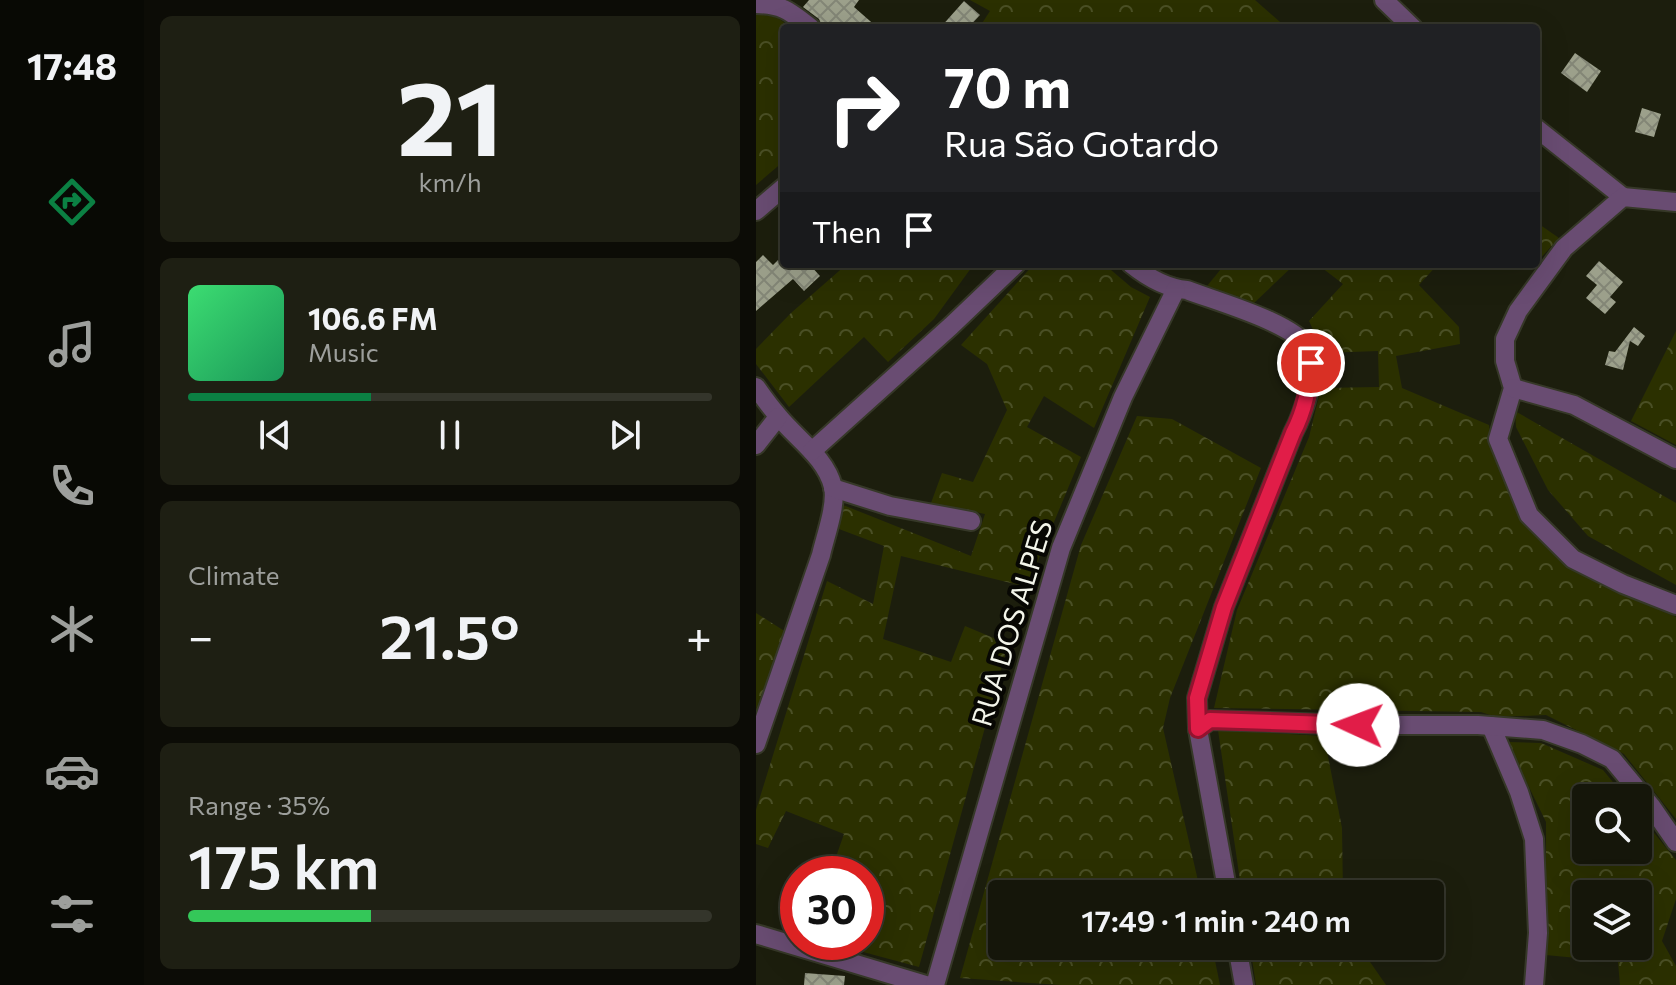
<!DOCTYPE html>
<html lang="en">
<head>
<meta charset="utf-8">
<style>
  :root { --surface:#15160a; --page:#1e1f13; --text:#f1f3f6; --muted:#9d9f9c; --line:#34352b; --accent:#0b8043 }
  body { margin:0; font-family:Commissioner,sans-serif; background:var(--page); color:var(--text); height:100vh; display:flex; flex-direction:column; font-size:30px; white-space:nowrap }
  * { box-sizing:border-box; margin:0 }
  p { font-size:26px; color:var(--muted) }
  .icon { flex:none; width:44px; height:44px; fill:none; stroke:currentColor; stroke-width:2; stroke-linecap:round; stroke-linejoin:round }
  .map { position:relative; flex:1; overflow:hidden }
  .details { display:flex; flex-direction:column; gap:16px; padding:16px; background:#0c0c06; width:612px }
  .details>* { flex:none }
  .guide { position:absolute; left:24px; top:24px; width:760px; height:244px; border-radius:8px; box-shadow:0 8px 32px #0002,0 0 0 2px var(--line); background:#202124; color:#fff; overflow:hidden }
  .tools { position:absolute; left:816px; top:784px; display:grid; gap:16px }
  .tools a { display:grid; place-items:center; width:80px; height:80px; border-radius:8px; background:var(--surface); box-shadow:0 8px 32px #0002,0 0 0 2px var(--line); font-size:40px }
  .speed { position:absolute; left:24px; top:856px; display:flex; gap:16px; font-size:40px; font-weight:700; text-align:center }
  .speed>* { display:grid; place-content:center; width:104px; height:104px; border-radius:50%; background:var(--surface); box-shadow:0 8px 32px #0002,0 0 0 2px var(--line); line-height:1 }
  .speed .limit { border:12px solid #d22; background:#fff; color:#111 }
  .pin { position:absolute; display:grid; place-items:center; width:68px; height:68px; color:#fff; margin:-34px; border:4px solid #fff; border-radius:50%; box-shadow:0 2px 8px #0007 }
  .me { position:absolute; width:88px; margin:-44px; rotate:272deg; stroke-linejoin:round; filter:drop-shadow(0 0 6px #0008) }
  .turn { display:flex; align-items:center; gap:28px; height:168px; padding:0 32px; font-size:36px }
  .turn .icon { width:104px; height:104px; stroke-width:2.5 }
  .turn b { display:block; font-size:56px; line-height:68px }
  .then { display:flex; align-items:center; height:76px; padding:0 32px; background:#0003; gap:16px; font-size:30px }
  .big { font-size:60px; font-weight:600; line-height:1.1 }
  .details .widget { flex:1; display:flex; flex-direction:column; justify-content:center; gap:12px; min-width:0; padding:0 28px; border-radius:12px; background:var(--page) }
  .details .dial { align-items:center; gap:0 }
  .dial b { font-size:104px; line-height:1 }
  .song { display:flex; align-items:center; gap:24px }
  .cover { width:96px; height:96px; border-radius:12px; background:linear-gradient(135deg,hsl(140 70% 55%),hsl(150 70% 35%)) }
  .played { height:8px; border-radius:4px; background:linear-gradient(90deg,var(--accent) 35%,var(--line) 35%) }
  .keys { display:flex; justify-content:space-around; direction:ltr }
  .heat { display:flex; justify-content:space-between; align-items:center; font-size:44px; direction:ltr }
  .charge { height:12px; border-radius:6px; background:linear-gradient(90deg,#34c759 35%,var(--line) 0) }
  .trip { position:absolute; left:232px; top:880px; width:456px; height:80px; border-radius:8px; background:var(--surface); box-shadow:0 8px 32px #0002,0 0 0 2px var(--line); font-weight:600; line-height:80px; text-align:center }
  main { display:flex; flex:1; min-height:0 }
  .tab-bar { display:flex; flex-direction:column; width:144px; justify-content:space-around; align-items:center; background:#080904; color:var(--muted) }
  .tab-bar .icon { width:56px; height:56px }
  .tab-bar .active { color:var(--accent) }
  .tab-bar b { font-size:36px; color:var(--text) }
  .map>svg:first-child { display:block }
  .forest { fill:url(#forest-crowns); fill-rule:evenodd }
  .building { fill:url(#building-cross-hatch) }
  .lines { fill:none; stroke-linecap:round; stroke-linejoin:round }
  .minor-casing { stroke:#363828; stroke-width:22 }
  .minor { stroke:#694c72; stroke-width:18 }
  .route-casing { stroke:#92132f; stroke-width:20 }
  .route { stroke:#e11d48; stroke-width:14 }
  .labels { text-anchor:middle; stroke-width:8; stroke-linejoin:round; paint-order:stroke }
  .street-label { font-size:28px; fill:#f3f5ea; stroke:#070703 }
</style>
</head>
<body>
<main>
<nav class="tab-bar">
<b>17:48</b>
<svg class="icon active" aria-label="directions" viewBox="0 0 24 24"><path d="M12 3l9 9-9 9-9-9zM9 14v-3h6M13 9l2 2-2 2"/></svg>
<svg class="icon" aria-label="music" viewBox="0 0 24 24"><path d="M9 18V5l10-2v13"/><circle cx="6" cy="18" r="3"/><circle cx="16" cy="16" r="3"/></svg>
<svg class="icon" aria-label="phone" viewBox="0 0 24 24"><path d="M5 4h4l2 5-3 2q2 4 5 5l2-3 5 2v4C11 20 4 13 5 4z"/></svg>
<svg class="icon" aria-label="climate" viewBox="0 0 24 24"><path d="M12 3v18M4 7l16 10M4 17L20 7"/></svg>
<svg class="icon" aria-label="car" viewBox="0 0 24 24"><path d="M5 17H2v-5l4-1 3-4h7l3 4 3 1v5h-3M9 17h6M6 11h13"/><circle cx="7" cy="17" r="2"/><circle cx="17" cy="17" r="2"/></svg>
<svg class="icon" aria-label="filters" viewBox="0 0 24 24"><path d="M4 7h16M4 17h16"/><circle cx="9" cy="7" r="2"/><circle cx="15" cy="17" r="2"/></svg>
</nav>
<section class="details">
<div class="widget dial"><b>21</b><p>km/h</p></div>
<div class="widget">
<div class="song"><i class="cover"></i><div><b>106.6 FM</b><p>Music</p></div></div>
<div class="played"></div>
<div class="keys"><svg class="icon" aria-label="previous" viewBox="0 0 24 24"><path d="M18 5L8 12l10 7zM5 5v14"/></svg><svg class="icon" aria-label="pause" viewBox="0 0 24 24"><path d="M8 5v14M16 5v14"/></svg><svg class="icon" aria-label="next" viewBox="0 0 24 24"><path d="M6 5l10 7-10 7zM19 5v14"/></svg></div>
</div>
<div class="widget"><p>Climate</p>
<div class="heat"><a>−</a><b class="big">21.5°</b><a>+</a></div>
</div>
<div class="widget"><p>Range · 35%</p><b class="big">175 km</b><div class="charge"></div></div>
</section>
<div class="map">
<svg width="920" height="985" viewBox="0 0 920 985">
  <defs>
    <pattern id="forest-crowns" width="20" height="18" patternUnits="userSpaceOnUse" patternTransform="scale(2)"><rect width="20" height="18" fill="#2b3000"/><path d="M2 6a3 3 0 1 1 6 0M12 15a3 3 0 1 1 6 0" fill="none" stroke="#4a4f25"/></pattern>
    <pattern id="building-cross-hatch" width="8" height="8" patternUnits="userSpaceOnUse" patternTransform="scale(2)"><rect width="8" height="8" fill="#9ca08b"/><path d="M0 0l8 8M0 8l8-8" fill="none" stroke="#838676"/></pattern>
  </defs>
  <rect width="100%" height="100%" fill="#1c1e0d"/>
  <!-- forest -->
  <g class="forest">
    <path d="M214,0H499L531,28H223L234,11Z"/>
    <path d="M0,13L22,18L36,28H28V161L0,185Z"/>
    <path d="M780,222L803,238L780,263Z"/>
    <path d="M91,264H218L178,319L132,362L108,337L33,407L0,364V349L35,313Z"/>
    <path d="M278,264H348L375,287L394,297L338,428L288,396L271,427L325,457L271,587L145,556L127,639L195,662L209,626L252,644L163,967L70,942H110V874H74L88,834L30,811L12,848L0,844V810L71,581L117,604L128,546L83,529L87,505L215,556L229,514L175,503L186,473L217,482L251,410L231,364L205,345Z"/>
    <path d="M469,264H539L498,303L447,291Z"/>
    <path d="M561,264H682L663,285L703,327L704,344L640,356L646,388L733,425L735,439L813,566L867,594L920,617V819L868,754L790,715L740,717L725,712L458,708L481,610L553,437L565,388L623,387L622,351L568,353L553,321L587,284Z"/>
    <path d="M920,331V445L875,421Z"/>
    <path d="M759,411L920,503V585L832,536L792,490L760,427Z"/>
    <path d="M381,416L416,419L505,468L414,698L407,728L445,894H246V946H456L464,985H305L204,978L325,545Z"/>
    <path d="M0,613L30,632L0,712Z"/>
    <path d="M462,730L568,736L586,828L587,894H486Z"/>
    <path d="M751,742L785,743L847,770L870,798H830V850H882V813L920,860V899L906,941L920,966V985H864L862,962L790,955V822ZM830,894H882V946H830Z"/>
    <path d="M494,946H603L630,985H500Z"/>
  </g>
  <!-- building -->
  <g class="building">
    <path d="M53,0H103L98,7L122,28H67L63,19L47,7Z"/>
    <path d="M208,1L224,15L212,28H184Z"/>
    <path d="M819,53L845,71L831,92L805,73Z"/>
    <path d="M886,108L905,114L898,137L879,132Z"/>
    <path d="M28,254V264H53L64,276L48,291L37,279L0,311V262L7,255L17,265Z"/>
    <path d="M843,261L867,282L854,297L860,302L849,314L830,298L841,285L830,276Z"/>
    <path d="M878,327L889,336L882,346L874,341L867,370L849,365L853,351L859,352Z"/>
    <path d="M49,973L89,976L88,985H48Z"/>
  </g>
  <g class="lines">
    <defs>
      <g id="minor">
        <path d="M628,0L657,28"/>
        <path d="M0,4C28,5 33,11 55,28"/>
        <path d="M780,128L867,197"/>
        <path d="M920,202L867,197L808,248L762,311L749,339V361L757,388L742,439L773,515L817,559L867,584L920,605"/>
        <path d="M0,211L28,187"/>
        <path d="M375,264C391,277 410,288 431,290C459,301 539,323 553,349C563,369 547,414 537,433L468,607L441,698L442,729L472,894"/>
        <path d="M0,387C7,397 15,408 23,417C41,439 70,458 77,487C81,505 69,537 65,555L0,744"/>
        <path d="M757,388L818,405L920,459"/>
        <path d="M0,445L22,417"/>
        <path d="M56,451L195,326L260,264"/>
        <path d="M77,488L134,506L215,521"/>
        <path d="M735,726L763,792L778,839L782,933L778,985"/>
        <path d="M442,729L454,720L602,725H722L787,730L826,744L856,759L895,806L920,842"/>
        <path d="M0,934L170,985"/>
        <path d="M481,946L488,985"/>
        <path d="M179,985L305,548L367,397L420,289"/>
      </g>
    </defs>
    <!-- minor casing -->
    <use href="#minor" class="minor-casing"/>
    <!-- minor -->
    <use href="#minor" class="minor"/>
  </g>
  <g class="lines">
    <defs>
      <path id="route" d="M555,363C553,388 549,410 537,433L468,607L441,698L442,729L454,720L602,725"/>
    </defs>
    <!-- route casing -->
    <use href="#route" class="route-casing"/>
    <!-- route -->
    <use href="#route" class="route"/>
  </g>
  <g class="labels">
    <!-- street labels -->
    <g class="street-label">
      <text transform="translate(256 623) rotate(-73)" y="10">RUA DOS ALPES</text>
    </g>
  </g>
</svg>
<div class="tools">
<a><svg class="icon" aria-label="search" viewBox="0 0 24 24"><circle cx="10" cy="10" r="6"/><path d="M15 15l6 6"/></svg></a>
<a><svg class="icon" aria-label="layers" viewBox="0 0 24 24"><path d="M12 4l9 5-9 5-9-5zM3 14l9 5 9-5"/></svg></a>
</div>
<div class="speed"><div class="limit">30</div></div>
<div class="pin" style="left:555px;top:363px;background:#d93025"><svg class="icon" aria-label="arrive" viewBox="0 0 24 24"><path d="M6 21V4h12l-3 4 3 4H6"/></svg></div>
<svg class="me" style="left:602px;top:725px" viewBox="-20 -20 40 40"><circle r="19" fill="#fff"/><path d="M0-13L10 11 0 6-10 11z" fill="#e11d48"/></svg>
<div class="trip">17:49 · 1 min · 240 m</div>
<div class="guide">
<div class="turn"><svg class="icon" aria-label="right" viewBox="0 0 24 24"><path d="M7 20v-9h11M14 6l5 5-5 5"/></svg><div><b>70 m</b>Rua São Gotardo</div></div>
<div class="then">Then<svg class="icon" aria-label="arrive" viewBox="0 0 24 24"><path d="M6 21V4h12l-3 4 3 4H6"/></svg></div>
</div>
</div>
</main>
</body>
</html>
